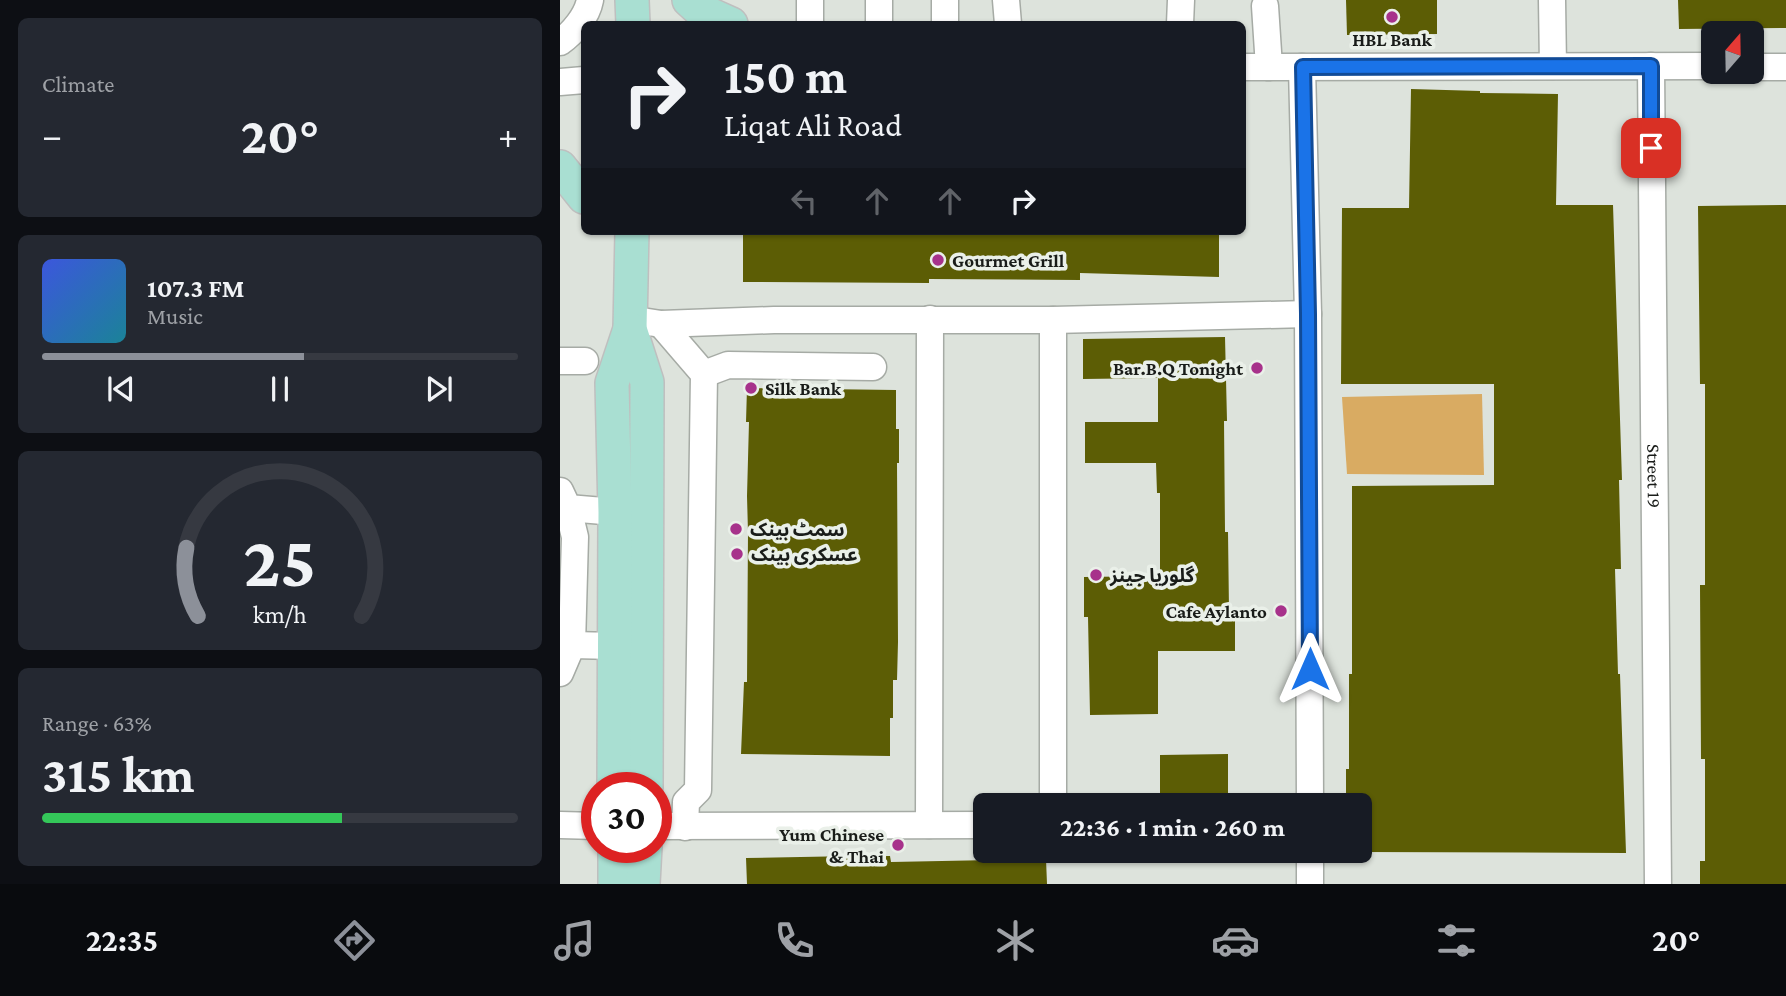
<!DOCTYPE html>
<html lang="en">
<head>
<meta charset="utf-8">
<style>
  :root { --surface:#171b24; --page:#242831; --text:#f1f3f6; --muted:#9ea1a6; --line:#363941; --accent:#8c9099 }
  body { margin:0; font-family:"Crimson Pro","Noto Sans Arabic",serif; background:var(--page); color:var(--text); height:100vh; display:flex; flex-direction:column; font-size:26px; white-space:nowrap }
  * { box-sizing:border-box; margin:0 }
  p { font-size:23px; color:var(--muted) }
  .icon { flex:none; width:38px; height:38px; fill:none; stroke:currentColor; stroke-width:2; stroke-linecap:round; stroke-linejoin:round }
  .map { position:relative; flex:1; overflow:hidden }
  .sheet { display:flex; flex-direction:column; gap:18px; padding:18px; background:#0d0f14; width:560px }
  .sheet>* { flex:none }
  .banner { position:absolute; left:21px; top:21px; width:665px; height:214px; border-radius:10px; box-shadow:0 2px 5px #0004; background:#171b24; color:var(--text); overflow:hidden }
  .needle { width:46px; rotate:20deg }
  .buttons { position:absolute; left:1141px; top:21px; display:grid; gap:14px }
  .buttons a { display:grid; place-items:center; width:63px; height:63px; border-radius:10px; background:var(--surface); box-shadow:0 2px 5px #0004; font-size:35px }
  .speed { position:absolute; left:21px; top:772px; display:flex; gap:14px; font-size:35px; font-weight:700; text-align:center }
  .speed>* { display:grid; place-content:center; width:91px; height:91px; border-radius:50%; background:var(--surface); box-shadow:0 2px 5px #0004; line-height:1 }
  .speed .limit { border:10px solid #d22; background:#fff; color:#111 }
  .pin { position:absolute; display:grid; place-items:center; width:60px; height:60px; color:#fff; margin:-30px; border-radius:14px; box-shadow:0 4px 10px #0006 }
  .me { position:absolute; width:77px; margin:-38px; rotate:0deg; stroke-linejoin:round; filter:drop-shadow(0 0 5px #0008) }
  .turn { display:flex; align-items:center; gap:24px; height:147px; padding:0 28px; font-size:32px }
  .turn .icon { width:91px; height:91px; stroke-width:2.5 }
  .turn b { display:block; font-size:49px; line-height:60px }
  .lanes { display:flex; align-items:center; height:66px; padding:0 28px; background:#0003; justify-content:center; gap:35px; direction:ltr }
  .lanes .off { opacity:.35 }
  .big { font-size:52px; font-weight:700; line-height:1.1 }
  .sheet .card { flex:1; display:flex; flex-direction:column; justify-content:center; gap:10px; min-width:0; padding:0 24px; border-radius:10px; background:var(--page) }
  .sheet .dial { align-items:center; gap:0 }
  .dial svg { height:182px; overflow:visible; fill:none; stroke:var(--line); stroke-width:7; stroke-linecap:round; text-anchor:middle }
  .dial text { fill:var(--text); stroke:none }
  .song { display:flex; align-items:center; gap:21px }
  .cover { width:84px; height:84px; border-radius:10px; background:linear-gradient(135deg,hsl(230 70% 55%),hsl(190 70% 35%)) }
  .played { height:7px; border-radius:4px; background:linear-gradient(90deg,var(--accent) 55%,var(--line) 55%) }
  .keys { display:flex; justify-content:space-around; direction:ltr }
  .heat { display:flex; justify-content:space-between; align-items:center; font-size:38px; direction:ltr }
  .charge { height:10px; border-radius:5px; background:linear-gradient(90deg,#34c759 63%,var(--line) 0) }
  .trip { position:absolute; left:413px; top:793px; width:399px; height:70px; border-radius:10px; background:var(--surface); box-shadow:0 2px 5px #0004; font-weight:700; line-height:70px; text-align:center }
  .dock { display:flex; height:112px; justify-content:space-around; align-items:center; background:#090b0e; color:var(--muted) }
  .dock .icon { width:49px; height:49px }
  .dock .current { color:var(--accent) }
  .dock b { font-size:32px; color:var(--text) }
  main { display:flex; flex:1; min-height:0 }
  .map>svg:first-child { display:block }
  .green { fill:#d9ab62 }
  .building { fill:#5c5d05 }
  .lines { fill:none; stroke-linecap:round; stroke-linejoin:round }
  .minor-casing { stroke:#a6aba5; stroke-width:29 }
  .major-casing { stroke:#bfbfbf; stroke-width:36 }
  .minor { stroke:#fff; stroke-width:26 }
  .major { stroke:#a9dfd2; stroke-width:33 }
  .route-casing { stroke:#114b97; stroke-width:18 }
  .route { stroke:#1a73e8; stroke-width:12 }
  .poi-dot { fill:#a7328b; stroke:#eaf0e9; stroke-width:2.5 }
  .labels { text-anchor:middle; stroke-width:7; stroke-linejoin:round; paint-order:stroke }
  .poi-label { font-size:19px; font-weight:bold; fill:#191c19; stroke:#eaf0e9; text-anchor:start }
  .street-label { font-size:19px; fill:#191c19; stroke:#eaf0e9 }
</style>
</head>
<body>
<main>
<section class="sheet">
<div class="card"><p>Climate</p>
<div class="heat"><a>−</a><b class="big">20°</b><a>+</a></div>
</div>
<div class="card">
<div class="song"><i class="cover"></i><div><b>107.3 FM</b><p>Music</p></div></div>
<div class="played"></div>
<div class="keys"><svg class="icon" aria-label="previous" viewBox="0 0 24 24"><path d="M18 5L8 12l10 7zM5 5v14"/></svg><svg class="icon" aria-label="pause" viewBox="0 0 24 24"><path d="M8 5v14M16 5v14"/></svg><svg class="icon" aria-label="next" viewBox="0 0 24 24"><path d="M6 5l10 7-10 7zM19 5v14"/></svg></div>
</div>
<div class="card dial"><svg viewBox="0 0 100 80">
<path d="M14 69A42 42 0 1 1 86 69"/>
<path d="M14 69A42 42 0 0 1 9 39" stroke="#8c9099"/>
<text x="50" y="56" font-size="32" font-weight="700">25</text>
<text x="50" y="72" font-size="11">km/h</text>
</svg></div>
<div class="card"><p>Range · 63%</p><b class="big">315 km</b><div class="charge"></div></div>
</section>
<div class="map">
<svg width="1226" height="884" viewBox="0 0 1226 884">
  <rect width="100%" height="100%" fill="#dde3dc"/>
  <!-- green -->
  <path class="green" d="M922,394L924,475L787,474L782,397Z"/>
  <!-- building -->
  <g class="building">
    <path d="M786,0H877V34L787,35Z"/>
    <path d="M1118,0H1226V28L1119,29Z"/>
    <path d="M851,89L920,91V93L998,94L996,205H1053L1062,480H1059L1061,569H1055L1058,674H1060L1066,853L800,852V805H786V769H789V674H792V486L934,485V384H781L782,208H849Z"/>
    <path d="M1226,205V884H1140V861H1145V759H1141L1140,585H1145V384H1140L1138,206Z"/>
    <path d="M183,231H659V277L520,273V280L369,279V283L183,282Z"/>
    <path d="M665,337L667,421H664L665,532H668L669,611H675V651H598V714L530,715L528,617H524V577L600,576V493H597L596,463H525V422H598V378L523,379V339Z"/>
    <path d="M187,388L336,390V429H339V463H337L338,642L337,680H333V718H330V756L181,754L184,682H187L188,532L187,496L189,422H186Z"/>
    <path d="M668,754V795H600V755Z"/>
    <path d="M293,856H330L331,862L486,859L487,884H187L186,858Z"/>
  </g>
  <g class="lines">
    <defs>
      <g id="minor">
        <path d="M446,0L448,24"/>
        <path d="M992,0L993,66"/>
        <path d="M705,6L709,67"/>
        <path d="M250,24V0"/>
        <path d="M319,24V0"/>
        <path d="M385,24V0"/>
        <path d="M620,24L621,0"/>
        <path d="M0,42C13,33 27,16 30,0"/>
        <path id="s1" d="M1091,66L1098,884"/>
        <path d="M682,67L1153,66"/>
        <path d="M742,67L748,314L750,805"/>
        <path d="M1192,67H1226"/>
        <path d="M0,82L24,80"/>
        <path d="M69,319L101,324L214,320H493L748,314"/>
        <path d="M493,320V805"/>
        <path d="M101,324L144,374L138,790L126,802L125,827"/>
        <path d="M0,361H25"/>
        <path d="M144,374L168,365L313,367"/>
        <path d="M0,491L8,508L55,512"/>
        <path d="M8,508L15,537L12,645"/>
        <path d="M0,673L12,645L55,646"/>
        <path d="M0,825L37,826"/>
        <path d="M369,825L370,319"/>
        <path d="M96,826L425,825"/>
        <path d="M750,850V884"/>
      </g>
      <g id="major">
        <path d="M72,0L73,24"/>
        <path d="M129,0L140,10L171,24"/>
        <path d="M0,167L24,197"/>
        <path d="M72,231L70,329L87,382L86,788"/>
        <path d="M54,788L55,512L52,383L70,329"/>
        <path d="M55,847V884"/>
        <path d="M83,884L85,847"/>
      </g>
    </defs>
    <!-- minor casing -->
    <use href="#minor" class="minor-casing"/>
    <!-- major casing -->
    <use href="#major" class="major-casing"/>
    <!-- minor -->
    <use href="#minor" class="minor"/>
    <!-- major -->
    <use href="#major" class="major"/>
  </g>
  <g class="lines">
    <defs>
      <path id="route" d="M750,669L748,314L743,67L1091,66V148"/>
    </defs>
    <!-- route casing -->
    <use href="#route" class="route-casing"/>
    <!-- route -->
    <use href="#route" class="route"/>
  </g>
  <!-- markers -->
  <g class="poi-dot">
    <circle cx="832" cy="17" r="7"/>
    <circle cx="378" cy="260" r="7"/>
    <circle cx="697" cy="368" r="7"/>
    <circle cx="191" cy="388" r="7"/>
    <circle cx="176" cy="529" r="7"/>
    <circle cx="177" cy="554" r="7"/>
    <circle cx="536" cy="575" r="7"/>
    <circle cx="721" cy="611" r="7"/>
    <circle cx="338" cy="845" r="7"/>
  </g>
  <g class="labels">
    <!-- poi labels -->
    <g class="poi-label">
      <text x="832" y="46" text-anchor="middle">HBL Bank</text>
      <text x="392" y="267">Gourmet Grill</text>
      <text x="683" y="375" text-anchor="end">Bar.B.Q Tonight</text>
      <text x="205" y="395">Silk Bank</text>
      <text x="190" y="536">سمٹ بینک</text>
      <text x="191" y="561">عسکری بینک</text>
      <text x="550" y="582">گلوریا جینز</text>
      <text x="707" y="618" text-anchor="end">Cafe Aylanto</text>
      <text x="324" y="841" text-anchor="end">Yum Chinese<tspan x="324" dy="22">&amp; Thai</tspan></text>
    </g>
    <!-- street labels -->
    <g class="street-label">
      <text dy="7" stroke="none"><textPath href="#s1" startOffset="410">Street 19</textPath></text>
    </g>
  </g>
</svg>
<div class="buttons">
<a><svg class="needle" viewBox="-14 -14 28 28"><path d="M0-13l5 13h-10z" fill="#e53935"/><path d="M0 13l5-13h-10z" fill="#9ea1a6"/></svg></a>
</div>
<div class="speed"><div class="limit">30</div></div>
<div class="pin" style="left:1091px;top:148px;background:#d93025"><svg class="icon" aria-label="arrive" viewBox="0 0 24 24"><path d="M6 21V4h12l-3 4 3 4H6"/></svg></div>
<svg class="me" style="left:750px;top:669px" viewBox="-20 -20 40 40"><path d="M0-17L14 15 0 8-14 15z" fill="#1a73e8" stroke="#fff" stroke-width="4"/></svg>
<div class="trip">22:36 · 1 min · 260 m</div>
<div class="banner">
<div class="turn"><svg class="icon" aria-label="right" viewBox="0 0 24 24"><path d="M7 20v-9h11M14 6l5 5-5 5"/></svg><div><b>150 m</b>Liqat Ali Road</div></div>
<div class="lanes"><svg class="icon off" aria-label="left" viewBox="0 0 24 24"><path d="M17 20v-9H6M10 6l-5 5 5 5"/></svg><svg class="icon off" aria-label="ahead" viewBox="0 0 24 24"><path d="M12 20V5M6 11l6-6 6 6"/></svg><svg class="icon off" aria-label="ahead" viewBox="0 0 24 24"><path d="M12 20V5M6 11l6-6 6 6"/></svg><svg class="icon" aria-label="right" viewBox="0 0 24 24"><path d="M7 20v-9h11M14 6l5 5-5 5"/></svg></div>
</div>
</div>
</main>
<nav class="dock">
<b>22:35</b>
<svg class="icon current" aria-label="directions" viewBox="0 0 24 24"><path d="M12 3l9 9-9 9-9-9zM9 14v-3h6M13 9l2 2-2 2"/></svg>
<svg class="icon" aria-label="music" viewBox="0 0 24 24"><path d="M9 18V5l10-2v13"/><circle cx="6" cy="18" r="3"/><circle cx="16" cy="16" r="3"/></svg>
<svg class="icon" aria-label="phone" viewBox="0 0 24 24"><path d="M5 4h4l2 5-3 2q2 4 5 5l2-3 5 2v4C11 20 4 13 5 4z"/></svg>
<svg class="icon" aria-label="climate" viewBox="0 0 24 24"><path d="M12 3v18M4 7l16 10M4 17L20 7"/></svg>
<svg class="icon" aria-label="car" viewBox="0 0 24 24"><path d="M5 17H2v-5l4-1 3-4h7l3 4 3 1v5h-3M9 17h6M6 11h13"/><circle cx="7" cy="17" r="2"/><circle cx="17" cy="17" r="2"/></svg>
<svg class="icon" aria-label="filters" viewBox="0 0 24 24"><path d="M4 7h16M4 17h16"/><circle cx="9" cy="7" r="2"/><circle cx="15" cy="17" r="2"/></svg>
<b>20°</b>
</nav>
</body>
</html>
